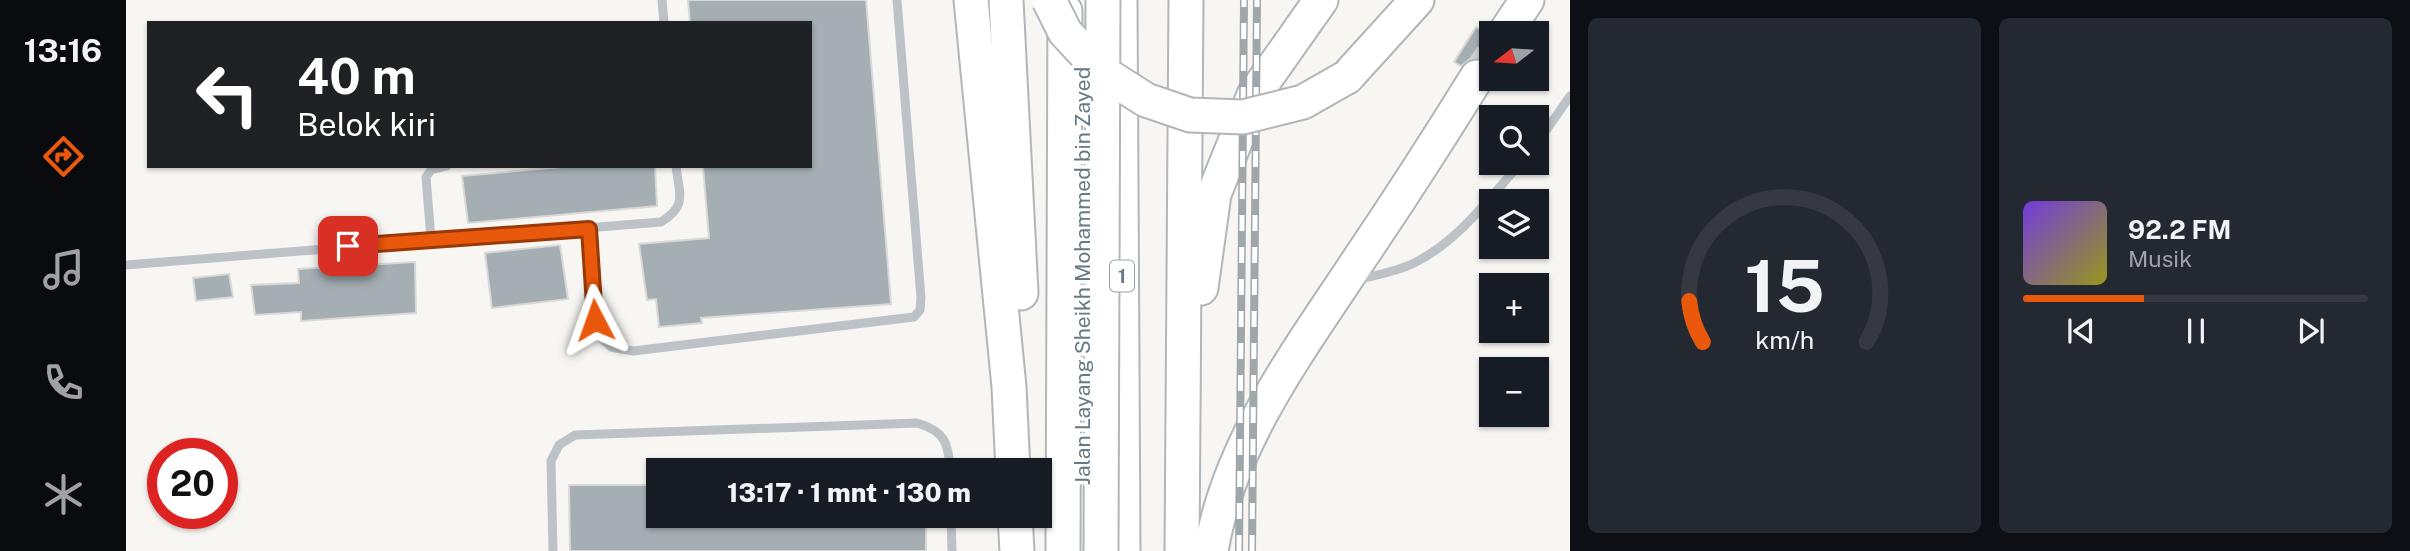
<!DOCTYPE html>
<html lang="id">
<head>
<meta charset="utf-8">
<style>
  :root { --surface:#171b24; --page:#242831; --text:#f1f3f6; --muted:#9ea1a6; --line:#363941; --accent:#ea580c }
  body { margin:0; font-family:"Public Sans",sans-serif; background:var(--page); color:var(--text); height:100vh; display:flex; flex-direction:column; font-size:26px; white-space:nowrap }
  * { box-sizing:border-box; margin:0 }
  p { font-size:23px; color:var(--muted) }
  .icon { flex:none; width:38px; height:38px; fill:none; stroke:currentColor; stroke-width:2; stroke-linecap:round; stroke-linejoin:round }
  .map { position:relative; flex:1; overflow:hidden }
  .panel { display:flex; flex-direction:column; gap:18px; padding:18px; background:#0d0f14; width:840px }
  .panel>* { flex:none }
  .banner { position:absolute; left:21px; top:21px; width:665px; height:147px; border-radius:0px; box-shadow:0 2px 5px #0004; background:#202124; color:#fff; overflow:hidden }
  .needle { width:46px; rotate:253deg }
  .fabs { position:absolute; left:1353px; top:21px; display:grid; gap:14px }
  .fabs a { display:grid; place-items:center; width:70px; height:70px; border-radius:0px; background:var(--surface); box-shadow:0 2px 5px #0004; font-size:35px }
  .speed { position:absolute; left:21px; top:438px; display:flex; gap:14px; font-size:35px; font-weight:700; text-align:center }
  .speed>* { display:grid; place-content:center; width:91px; height:91px; border-radius:50%; background:var(--surface); box-shadow:0 2px 5px #0004; line-height:1 }
  .speed .limit { border:10px solid #d22; background:#fff; color:#111 }
  .pin { position:absolute; display:grid; place-items:center; width:60px; height:60px; color:#fff; margin:-30px; border-radius:14px; box-shadow:0 4px 10px #0006 }
  .me { position:absolute; width:77px; margin:-38px; rotate:356deg; stroke-linejoin:round; filter:drop-shadow(0 0 5px #0008) }
  .turn { display:flex; align-items:center; gap:24px; height:147px; padding:0 35px; font-size:32px }
  .turn .icon { width:91px; height:91px; stroke-width:2.5 }
  .turn b { display:block; font-size:49px; line-height:60px }
  .panel .tile { flex:1; display:flex; flex-direction:column; justify-content:center; gap:10px; min-width:0; padding:0 24px; border-radius:10px; background:var(--page) }
  .panel .dial { align-items:center; gap:0 }
  .dial svg { height:182px; overflow:visible; fill:none; stroke:var(--line); stroke-width:7; stroke-linecap:round; text-anchor:middle }
  .dial text { fill:var(--text); stroke:none }
  .song { display:flex; align-items:center; gap:21px }
  .cover { width:84px; height:84px; border-radius:10px; background:linear-gradient(135deg,hsl(260 70% 55%),hsl(60 70% 35%)) }
  .played { height:7px; border-radius:4px; background:linear-gradient(90deg,var(--accent) 35%,var(--line) 35%) }
  .keys { display:flex; justify-content:space-around; direction:ltr }
  .panel .tiles { flex:1; display:grid; gap:18px; grid-template-columns:repeat(2,1fr) }
  .trip { position:absolute; left:520px; top:458px; width:406px; height:70px; border-radius:0px; background:var(--surface); box-shadow:0 2px 5px #0004; font-weight:800; line-height:70px; text-align:center }
  main { display:flex; flex:1; min-height:0 }
  .dock { display:flex; flex-direction:column; width:126px; justify-content:space-around; align-items:center; background:#090b0e; color:var(--muted) }
  .dock .icon { width:49px; height:49px }
  .dock .on { color:var(--accent) }
  .dock b { font-size:32px; color:var(--text) }
  .map>svg:first-child { display:block }
  .building { fill:#a4aeb3; stroke:#d8d8d6; stroke-width:2 }
  .lines { fill:none; stroke-linecap:round; stroke-linejoin:round }
  .motorway-tunnel { stroke:#ccd0d2; stroke-width:33; stroke-dasharray:33 17; stroke-linecap:butt }
  .motorway-casing { stroke:#b1b6b9; stroke-width:37 }
  .service { stroke:#bdc2c6; stroke-width:9 }
  .motorway { stroke:#fff; stroke-width:33 }
  .rail-casing { stroke:#9fa7ab; stroke-width:8 }
  .rail { stroke:#fff; stroke-width:5; stroke-dasharray:16; stroke-linecap:butt }
  .motorway-bridge-casing { stroke:#b1b6b9; stroke-width:37; stroke-linecap:butt }
  .motorway-bridge { stroke:#fff; stroke-width:33 }
  .route-casing { stroke:#983908; stroke-width:18 }
  .route { stroke:#ea580c; stroke-width:12 }
  .labels { text-anchor:middle; stroke-width:7; stroke-linejoin:round; paint-order:stroke }
  .shield { fill:#fff; stroke:#94a1a9; stroke-width:2 }
  .shield-label { font-size:19px; font-weight:bold; fill:#667984 }
  .street-label { font-size:21px; fill:#667984; stroke:#fff }
</style>
</head>
<body>
<main>
<nav class="dock">
<b>13:16</b>
<svg class="icon on" aria-label="directions" viewBox="0 0 24 24"><path d="M12 3l9 9-9 9-9-9zM9 14v-3h6M13 9l2 2-2 2"/></svg>
<svg class="icon" aria-label="music" viewBox="0 0 24 24"><path d="M9 18V5l10-2v13"/><circle cx="6" cy="18" r="3"/><circle cx="16" cy="16" r="3"/></svg>
<svg class="icon" aria-label="phone" viewBox="0 0 24 24"><path d="M5 4h4l2 5-3 2q2 4 5 5l2-3 5 2v4C11 20 4 13 5 4z"/></svg>
<svg class="icon" aria-label="climate" viewBox="0 0 24 24"><path d="M12 3v18M4 7l16 10M4 17L20 7"/></svg>
</nav>
<div class="map">
<svg width="1444" height="551" viewBox="0 0 1444 551">
  <rect width="100%" height="100%" fill="#f7f6f3"/>
  <!-- building -->
  <g class="building">
    <path d="M562,0H740L765,304L575,318L576,323L533,327L530,299L521,300L513,244L583,238L577,166H684V23H564Z"/>
    <path d="M1350,27L1360,34L1365,45V65L1361,60L1351,58L1343,60L1335,66L1328,62Z"/>
    <path d="M447,166H529L531,206L342,223L336,176Z"/>
    <path d="M434,245L442,299L366,308L359,253Z"/>
    <path d="M289,262L290,313L175,321V312L129,315L125,285L173,283L172,269Z"/>
    <path d="M103,274L107,297L70,301L67,278Z"/>
    <path d="M443,485H532V516H800V551H444Z"/>
  </g>
  <g class="lines">
    <!-- motorway-tunnel -->
    <path class="motorway-tunnel" d="M1351,77L1365,56"/>
    <defs>
      <g id="motorway">
        <path d="M845,0L883,387L887,471"/>
        <path d="M880,0L895,293"/>
        <path d="M994,0L997,551"/>
        <path d="M1379,33L1401,0"/>
        <path d="M1221,77L1291,0"/>
        <path d="M1075,288L1088,194L1128,95L1195,0"/>
        <path d="M889,516L891,551"/>
        <path d="M937,551L939,11"/>
        <path d="M1056,551L1060,0"/>
        <path d="M1085,551C1102,445 1172,352 1230,264C1272,202 1312,140 1351,77"/>
      </g>
    </defs>
    <!-- motorway casing -->
    <use href="#motorway" class="motorway-casing"/>
    <!-- service -->
    <g class="service">
      <path d="M536,0L538,23"/>
      <path d="M1410,145L1444,96"/>
      <path d="M463,229L469,320L474,337L485,347L507,351L788,317L794,310L795,298L771,0"/>
      <path d="M305,239L300,177L305,170L321,166"/>
      <path d="M0,265L535,222C562,205 553,194 550,166"/>
      <path d="M1230,280C1250,275 1270,272 1288,263C1332,242 1363,198 1395,163"/>
      <path d="M825,516L826,551"/>
      <path d="M427,551L425,461L433,445L449,435L791,423C819,431 823,444 824,471"/>
    </g>
    <!-- motorway -->
    <use href="#motorway" class="motorway"/>
    <defs>
      <g id="rail">
        <path d="M1113,551L1118,0"/>
        <path d="M1126,551L1131,0"/>
      </g>
    </defs>
    <!-- rail casing -->
    <use href="#rail" class="rail-casing"/>
    <!-- rail -->
    <use href="#rail" class="rail"/>
    <defs>
      <g id="motorway-bridge">
        <path d="M923,0L939,32L976,72L1020,100L1064,115L1117,117L1177,102L1221,77"/>
        <path d="M975,551L977,0"/>
      </g>
    </defs>
    <!-- motorway-bridge casing -->
    <use href="#motorway-bridge" class="motorway-bridge-casing"/>
    <!-- motorway-bridge -->
    <use href="#motorway-bridge" class="motorway-bridge"/>
  </g>
  <g class="lines">
    <defs>
      <path id="route" d="M222,246L463,229L469,320"/>
    </defs>
    <!-- route casing -->
    <use href="#route" class="route-casing"/>
    <!-- route -->
    <use href="#route" class="route"/>
  </g>
  <g class="labels">
    <!-- shield labels -->
    <rect class="shield" x="984" y="260.5" width="24" height="31" rx="5"/>
    <g class="shield-label">
      <text x="996" y="283">1</text>
    </g>
    <!-- street labels -->
    <g class="street-label">
      <text transform="translate(957 276) rotate(-90)" y="7">Jalan Layang Sheikh Mohammed bin Zayed</text>
    </g>
  </g>
</svg>
<div class="fabs">
<a><svg class="needle" viewBox="-14 -14 28 28"><path d="M0-13l5 13h-10z" fill="#e53935"/><path d="M0 13l5-13h-10z" fill="#9ea1a6"/></svg></a>
<a><svg class="icon" aria-label="search" viewBox="0 0 24 24"><circle cx="10" cy="10" r="6"/><path d="M15 15l6 6"/></svg></a>
<a><svg class="icon" aria-label="layers" viewBox="0 0 24 24"><path d="M12 4l9 5-9 5-9-5zM3 14l9 5 9-5"/></svg></a>
<a>+</a>
<a>−</a>
</div>
<div class="speed"><div class="limit">20</div></div>
<div class="pin" style="left:222px;top:246px;background:#d93025"><svg class="icon" aria-label="arrive" viewBox="0 0 24 24"><path d="M6 21V4h12l-3 4 3 4H6"/></svg></div>
<svg class="me" style="left:469px;top:320px" viewBox="-20 -20 40 40"><path d="M0-17L14 15 0 8-14 15z" fill="#ea580c" stroke="#fff" stroke-width="4"/></svg>
<div class="trip">13:17 · 1 mnt · 130 m</div>
<div class="banner">
<div class="turn"><svg class="icon" aria-label="left" viewBox="0 0 24 24"><path d="M17 20v-9H6M10 6l-5 5 5 5"/></svg><div><b>40 m</b>Belok kiri</div></div>
</div>
</div>
<section class="panel">
<div class="tiles">
<div class="tile dial"><svg viewBox="0 0 100 80">
<path d="M14 69A42 42 0 1 1 86 69"/>
<path d="M14 69A42 42 0 0 1 8 51" stroke="#ea580c"/>
<text x="50" y="56" font-size="32" font-weight="700">15</text>
<text x="50" y="72" font-size="11">km/h</text>
</svg></div>
<div class="tile">
<div class="song"><i class="cover"></i><div><b>92.2 FM</b><p>Musik</p></div></div>
<div class="played"></div>
<div class="keys"><svg class="icon" aria-label="previous" viewBox="0 0 24 24"><path d="M18 5L8 12l10 7zM5 5v14"/></svg><svg class="icon" aria-label="pause" viewBox="0 0 24 24"><path d="M8 5v14M16 5v14"/></svg><svg class="icon" aria-label="next" viewBox="0 0 24 24"><path d="M6 5l10 7-10 7zM19 5v14"/></svg></div>
</div>
</div>
</section>
</main>
</body>
</html>
